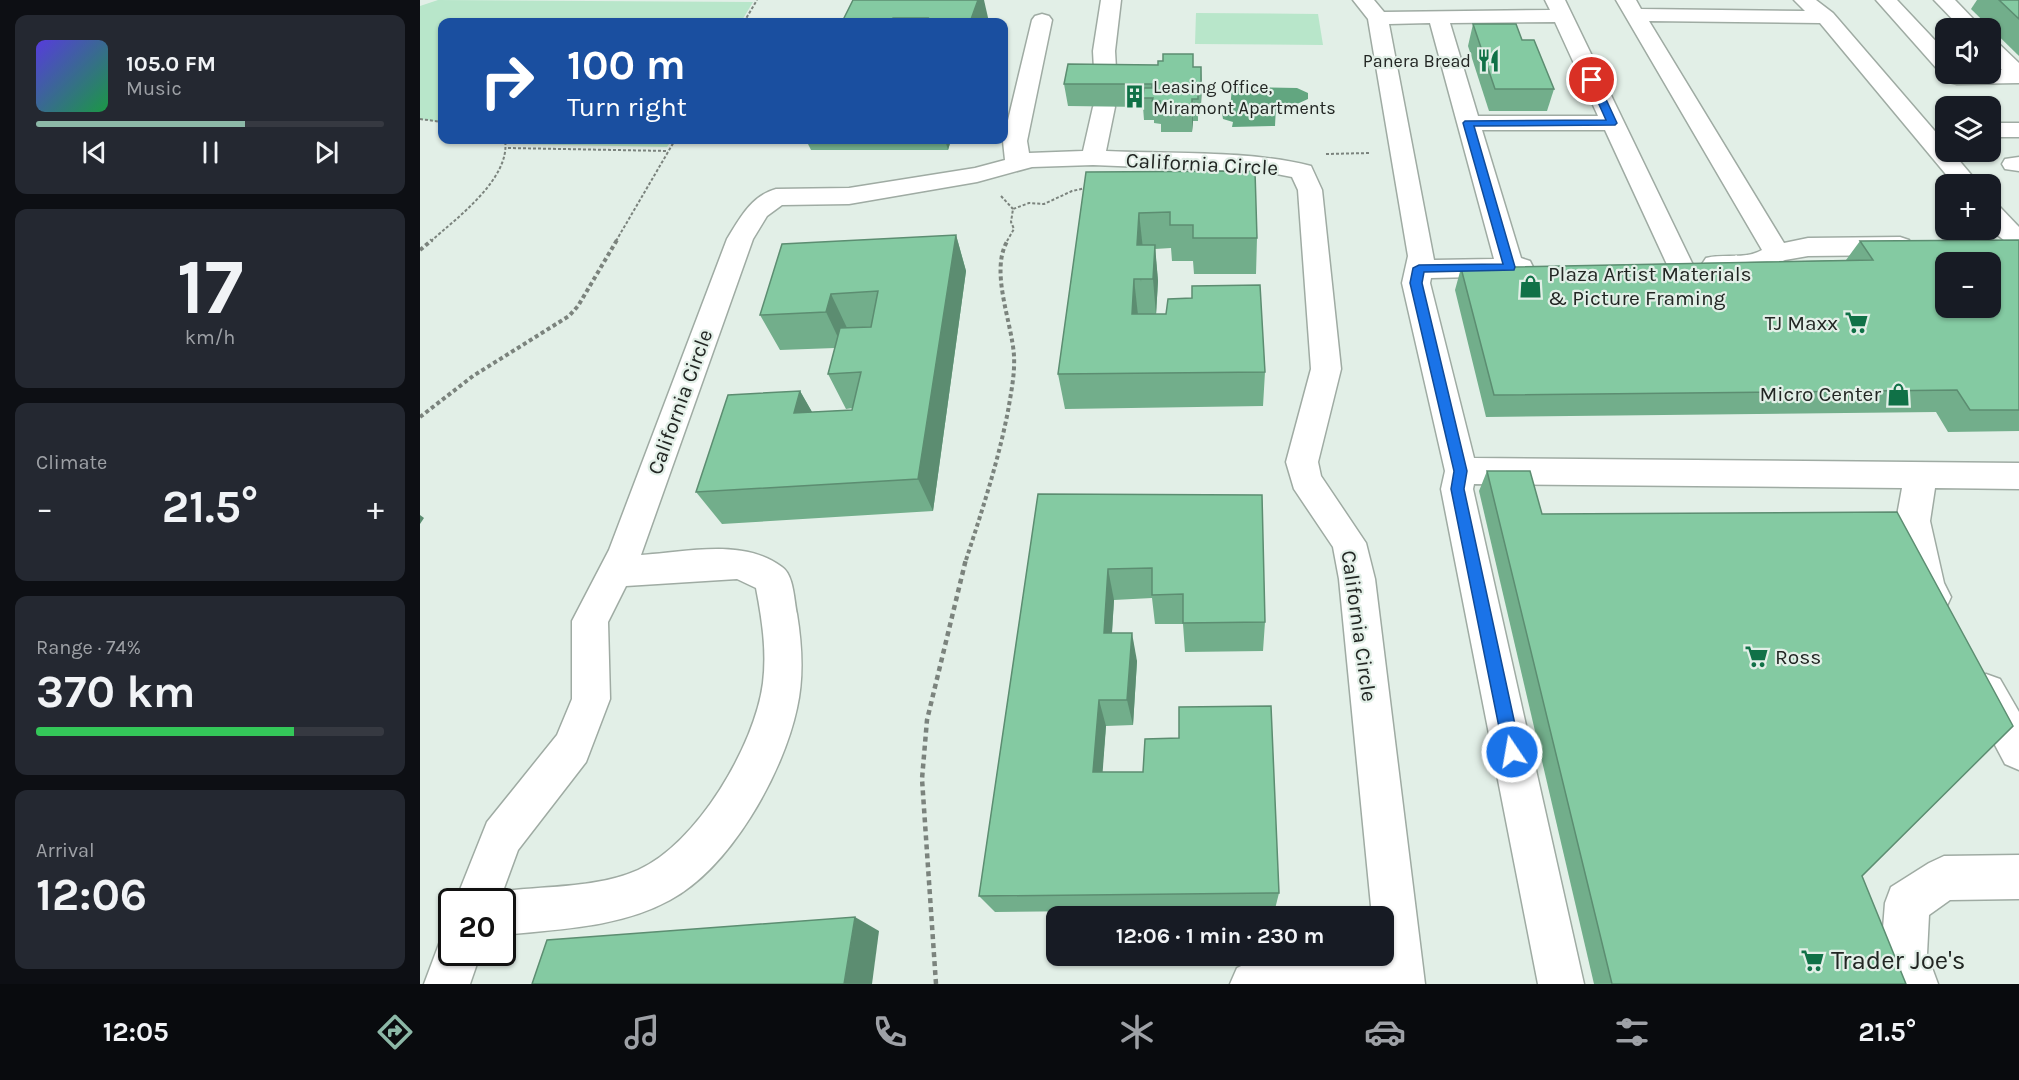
<!DOCTYPE html>
<html lang="en">
<head>
<meta charset="utf-8">
<style>
  :root { --surface:#171b24; --page:#242831; --text:#f1f3f6; --muted:#9ea1a6; --line:#363941; --accent:#8cb8a7 }
  body { margin:0; font-family:Karla,sans-serif; background:var(--page); color:var(--text); height:100vh; display:flex; flex-direction:column; font-size:22px; white-space:nowrap }
  * { box-sizing:border-box; margin:0 }
  p { font-size:20px; color:var(--muted) }
  .icon { flex:none; width:33px; height:33px; fill:none; stroke:currentColor; stroke-width:2; stroke-linecap:round; stroke-linejoin:round }
  .map { position:relative; flex:1; overflow:hidden }
  .sheet { display:flex; flex-direction:column; gap:15px; padding:15px; background:#0d0f14; width:420px }
  .sheet>* { flex:none }
  .top-card { position:absolute; left:18px; top:18px; width:570px; height:126px; border-radius:12px; box-shadow:0 2px 4px #0004; background:#1a4fa0; color:#fff; overflow:hidden }
  .fabs { position:absolute; left:1515px; top:18px; display:grid; gap:12px }
  .fabs a { display:grid; place-items:center; width:66px; height:66px; border-radius:12px; background:var(--surface); box-shadow:0 2px 4px #0004; font-size:30px }
  .speed { position:absolute; left:18px; top:888px; display:flex; gap:12px; font-size:30px; font-weight:700; text-align:center }
  .speed>* { display:grid; place-content:center; width:78px; height:78px; border-radius:50%; background:var(--surface); box-shadow:0 2px 4px #0004; line-height:1 }
  .speed .limit { border:3px solid #111; border-radius:9px; background:#fff; color:#111 }
  .pin { position:absolute; display:grid; place-items:center; width:51px; height:51px; color:#fff; margin:-26px; border:3px solid #fff; border-radius:50%; box-shadow:0 2px 6px #0007 }
  .me { position:absolute; width:66px; margin:-33px; rotate:348deg; stroke-linejoin:round; filter:drop-shadow(0 0 4px #0008) }
  .turn { display:flex; align-items:center; gap:21px; height:126px; padding:0 30px; font-size:27px }
  .turn .icon { width:78px; height:78px; stroke-width:2.5 }
  .turn b { display:block; font-size:42px; line-height:51px }
  .big { font-size:45px; font-weight:700; line-height:1.1 }
  .sheet .card { flex:1; display:flex; flex-direction:column; justify-content:center; gap:9px; min-width:0; padding:0 21px; border-radius:12px; background:var(--page) }
  .sheet .dial { align-items:center; gap:0 }
  .dial b { font-size:78px; line-height:1 }
  .song { display:flex; align-items:center; gap:18px }
  .cover { width:72px; height:72px; border-radius:9px; background:linear-gradient(135deg,hsl(250 70% 55%),hsl(140 70% 35%)) }
  .played { height:6px; border-radius:3px; background:linear-gradient(90deg,var(--accent) 60%,var(--line) 60%) }
  .keys { display:flex; justify-content:space-around; direction:ltr }
  .heat { display:flex; justify-content:space-between; align-items:center; font-size:33px; direction:ltr }
  .charge { height:9px; border-radius:4px; background:linear-gradient(90deg,#34c759 74%,var(--line) 0) }
  .trip { position:absolute; left:626px; top:906px; width:348px; height:60px; border-radius:12px; background:var(--surface); box-shadow:0 2px 4px #0004; font-weight:700; line-height:60px; text-align:center }
  .menu { display:flex; height:96px; justify-content:space-around; align-items:center; background:#090b0e; color:var(--muted) }
  .menu .icon { width:42px; height:42px }
  .menu .selected { color:var(--accent) }
  .menu b { font-size:27px; color:var(--text) }
  main { display:flex; flex:1; min-height:0 }
  .map>svg:first-child { display:block }
  .green { fill:#b8e6ca }
  .water { fill:#62a680 }
  .lines { fill:none; stroke-linecap:round; stroke-linejoin:round }
  .minor-casing { stroke:#9faba3; stroke-width:3 }
  .path-far2 { stroke:#7b837d; stroke-width:2; stroke-dasharray:3 2; stroke-linecap:butt }
  .path-far1 { stroke:#7b837d; stroke-width:4; stroke-dasharray:4 3; stroke-linecap:butt }
  .path { stroke:#7b837d; stroke-width:4.5; stroke-dasharray:5 4; stroke-linecap:butt }
  .minor { fill:#fff; fill-rule:evenodd }
  .wall { fill:#72ae8b }
  .shaded-wall { fill:#5c8d71 }
  .building { fill:#84caa2; stroke:#5c8d71; stroke-width:1.5; fill-rule:evenodd }
  .route { fill:#1a73e8; stroke:#114b97; stroke-width:1.5 }
  .labels { text-anchor:middle; stroke-width:4.5; stroke-linejoin:round; paint-order:stroke }
  .far-poi-label { font-size:18px; fill:#222623; stroke:#e2efe7; text-anchor:end }
  .street-label { font-size:21px; fill:#222623; stroke:#e2efe7 }
  .poi-label { font-size:21px; fill:#222623; stroke:#e2efe7; text-anchor:start }
  .near-poi-label { font-size:26px; fill:#222623; stroke:#e2efe7; text-anchor:start }
</style>
</head>
<body>
<main>
<section class="sheet">
<div class="card">
<div class="song"><i class="cover"></i><div><b>105.0 FM</b><p>Music</p></div></div>
<div class="played"></div>
<div class="keys"><svg class="icon" aria-label="previous" viewBox="0 0 24 24"><path d="M18 5L8 12l10 7zM5 5v14"/></svg><svg class="icon" aria-label="pause" viewBox="0 0 24 24"><path d="M8 5v14M16 5v14"/></svg><svg class="icon" aria-label="next" viewBox="0 0 24 24"><path d="M6 5l10 7-10 7zM19 5v14"/></svg></div>
</div>
<div class="card dial"><b>17</b><p>km/h</p></div>
<div class="card"><p>Climate</p>
<div class="heat"><a>−</a><b class="big">21.5°</b><a>+</a></div>
</div>
<div class="card"><p>Range · 74%</p><b class="big">370 km</b><div class="charge"></div></div>
<div class="card"><p>Arrival</p><b class="big">12:06</b></div>
</section>
<div class="map">
<svg width="1599" height="984" viewBox="0 0 1599 984">
  <rect width="100%" height="100%" fill="#e2efe7"/>
  <!-- green -->
  <g class="green">
    <path d="M18,0L333,2L321,22H22V122L0,119V6Z"/>
    <path d="M776,13L898,14L903,45L775,44Z"/>
    <path d="M96,140H252L247,147L96,144Z"/>
  </g>
  <!-- water -->
  <path class="water" d="M812,87L877,88L888,93V99L877,104L856,106L855,126L812,127L813,122L803,119L802,113L810,109Z"/>
  <g class="lines">
    <defs>
      <g id="minor">
        <path d="M681,0H701L695,51L697,87L694,92L686,94L678,92L675,87L673,51Z"/>
        <path d="M933,0H954L964,12L1130,10L1125,0H1145L1273,265L1270,271L1260,274L1250,271L1185,130H1062L1101,258L1110,261L1113,267L1110,273L1100,276L1011,278L1010,283L1054,458L1599,463V489L1515,488L1510,521L1524,583L1531,597L1526,608L1513,613L1500,608L1489,586L1476,521L1482,488L1054,484L1053,489L1164,984H1118L1021,489L1025,471L982,283L988,256L948,19ZM1135,22L1178,116H1058L1030,23ZM1010,23L1074,259L1014,260L969,24Z"/>
        <path d="M1196,0H1216L1221,9L1385,11L1374,0H1396L1413,13L1526,144V152H1532L1559,184H1534L1400,23L1229,21L1364,243L1388,238L1480,237L1489,240L1493,246L1489,252L1480,255L1388,256L1365,260L1338,273H1295L1286,270L1282,264L1286,258C1304,253 1325,260 1342,250Z"/>
        <path d="M1456,0H1477L1526,52V74H1570V70H1582L1570,58V40L1577,42L1599,63V83L1537,84L1529,82L1523,74L1525,71L1518,70Z"/>
        <path d="M1514,0H1535L1562,28H1541Z"/>
        <path d="M622,14L629,16L632,20L607,141L609,153L663,151L673,107L676,102L684,100L692,102L695,107L686,151C751,154 828,150 891,166L902,190L921,369L898,462L901,476L946,543L955,579L1005,984H810L817,968L842,956H963V916H952L919,579L913,547L874,489L866,462L891,369L878,190L872,177L846,172L673,165L612,167L557,182L429,204L362,205L347,216L333,239L221,555C266,552 324,538 362,567C374,575 374,601 377,614C382,645 384,677 377,708C363,774 310,868 250,900C199,928 139,929 82,935V902H35L67,822L137,735L152,699V621L189,550L307,239C320,218 331,196 356,189L429,188L555,168L585,160L583,141L612,20L615,16ZM317,579L336,588C342,619 347,651 343,683C335,745 277,844 218,870C177,888 127,886 83,891L98,850L166,762L190,699L188,622L206,586Z"/>
        <rect x="1570" y="123" width="29" height="14"/>
        <path d="M1599,157V171L1585,169L1582,164L1585,159Z"/>
        <path d="M1570,204L1579,206L1599,227V247L1590,245L1570,229Z"/>
        <path d="M1566,674L1580,679L1599,712V770L1585,764L1547,692L1552,679Z"/>
        <path d="M1599,855V899L1530,900L1509,915L1507,954L1518,984H1472L1461,954L1465,903L1471,887L1509,863L1524,856Z"/>
        <path d="M32,932V952H61L50,984H4L22,936Z"/>
      </g>
    </defs>
    <!-- minor casing -->
    <use href="#minor" class="minor-casing"/>
    <!-- path-far2 -->
    <g class="path-far2">
      <path d="M324,22L337,0"/>
      <path d="M0,119L22,122"/>
      <path d="M88,148L248,151"/>
      <path d="M906,154L950,153"/>
      <path d="M581,196L593,209"/>
      <path d="M11,241C37,218 91,178 85,140"/>
      <path d="M196,241L255,140"/>
      <path d="M587,241L594,229L591,222L593,209L609,203L624,204L652,191L666,188"/>
    </g>
    <!-- path-far1 -->
    <g class="path-far1">
      <path d="M0,250L12,240"/>
      <path d="M0,417L53,376L149,316L158,306L197,240"/>
      <path d="M546,560C562,511 578,462 588,411C591,393 595,374 594,356C592,322 569,270 588,240"/>
    </g>
    <!-- path -->
    <path class="path" d="M516,984L502,779L507,720L546,559"/>
    <!-- minor -->
    <use href="#minor" class="minor"/>
  </g>
  <!-- wall -->
  <g class="wall">
    <path d="M433,0L569,22H422Z"/>
    <path d="M1557,0H1599V56L1551,9Z"/>
    <path d="M1053,24L1102,40L1134,89L1127,111H1069L1048,46Z"/>
    <path d="M781,67V105H778V121H773L772,132H741V124L734,123V120H724L723,107L648,106L644,84Z"/>
    <path d="M386,140H531L528,150H391Z"/>
    <path d="M666,172L837,238L836,274H774L773,261H752L751,248L735,249L738,281L736,314L845,372L843,406L645,409L638,374Z"/>
    <path d="M536,235L546,271L513,511L302,524L276,492L380,391L392,412L432,410L433,408L426,409L408,374L415,348L360,350L340,315Z"/>
    <path d="M1599,240V431L1528,432L1516,412L1066,417L1035,290L1041,268L1426,260L1440,241Z"/>
    <path d="M1067,471L1122,514L1486,984H1174L1059,491Z"/>
    <path d="M618,494L845,622L843,651L765,652L763,624H735L732,598L694,600L692,633L717,661L713,725L686,726L682,772L859,893L855,909L575,912L559,896Z"/>
  </g>
  <!-- shaded-wall -->
  <g class="shaded-wall">
    <path d="M558,0H564L569,22H550Z"/>
    <path d="M781,67L782,89L781,105Z"/>
    <path d="M772,99L773,121L772,132Z"/>
    <path d="M525,140H531L528,150Z"/>
    <path d="M719,213L723,249L721,282L717,245Z"/>
    <path d="M536,235L546,271L513,511L498,479Z"/>
    <path d="M735,245L738,281L736,315L733,279Z"/>
    <path d="M714,279L718,315L712,314Z"/>
    <path d="M411,294L428,330L423,348L406,312Z"/>
    <path d="M380,391L400,426L374,413Z"/>
    <path d="M0,515L4,518L0,524Z"/>
    <path d="M688,569L694,600L690,661L684,633Z"/>
    <path d="M712,633L717,661L713,725L707,700Z"/>
    <path d="M679,700L686,726L681,794L673,772Z"/>
    <path d="M435,917L459,931L452,984H424Z"/>
  </g>
  <!-- building -->
  <g class="building">
    <path d="M433,0H558L550,22H506L508,18H473L471,22H422Z"/>
    <path d="M1579,0H1599V19Z"/>
    <path d="M1053,24H1096L1102,40H1114L1134,89H1075Z"/>
    <path d="M743,54H773V67H781V83H772V88H778V99H772V110H740V101H732L733,98H723L724,88H732V84H644L648,64L738,65V61H743Z"/>
    <path d="M835,171L837,238H773V225H750V212L719,213L717,245H735L733,279H714L712,314H746L748,299L772,298V286L840,285L845,372L638,374L666,172Z"/>
    <path d="M536,235L498,479L276,492L308,395L380,391L374,413L432,410L441,372L408,374L420,328L451,327L458,291L411,294L406,312L340,315L362,244Z"/>
    <path d="M1599,240V410H1550L1537,390L1074,395L1041,268L1453,260L1440,241ZM1526,262H1570V308H1526Z"/>
    <path d="M1067,471H1110L1122,514L1477,512L1593,726L1442,876L1486,984H1192Z"/>
    <path d="M618,494L842,495L845,622L763,623V594L732,595V568L688,569L684,633H712L707,700H679L673,772H723L725,739L759,738V707L851,706L859,893L559,896Z"/>
    <path d="M435,917L424,984H112L127,940Z"/>
  </g>
  <!-- route -->
  <path class="route" d="M1169,78L1177,80L1197,123L1195,125L1054,126L1095,267L1094,270L1004,272L1002,283L1047,471L1044,489L1101,752L1098,758L1092,760L1087,758L1084,752L1031,489L1034,471L990,283L993,268L999,265L1083,264L1043,123L1045,121L1186,120L1168,80Z"/>
  <!-- icons -->
  <defs>
    <symbol id="restaurant-bare" viewBox="-9 -9 18 18"><path d="M-5-6h1v4h1v-4h1v4h1v-4h1v5L-1.5 .5V6h-2V.5L-5-1ZM5-6V6H3V1.5H1.5Q1.5-4 5-6Z" fill="#107147" stroke="#e2efe7" stroke-width="2.5" paint-order="stroke"/></symbol>
    <symbol id="building-bare" viewBox="-9 -9 18 18"><path d="M-4-6H4V6H1V3H-1V6H-4ZM-2.5-4.3h1.7v1.8h-1.7ZM.8-4.3h1.7v1.8H.8ZM-2.5-1h1.7V.8h-1.7ZM.8-1h1.7V.8H.8Z" fill="#107147" stroke="#e2efe7" stroke-width="2.5" paint-order="stroke"/></symbol>
    <symbol id="shop-bare" viewBox="-9 -9 18 18"><path d="M-5-2.5h2.3a2.7 3.5 0 0 1 5.4 0H5L5.5 6h-11ZM-1.5-2.5h3a1.5 2.3 0 0 0-3 0Z" fill="#107147" stroke="#e2efe7" stroke-width="2.5" paint-order="stroke"/></symbol>
    <symbol id="supermarket-bare" viewBox="-9 -9 18 18"><path d="M-6-5.5h2.5l.6 2H6L4.5 2H-2.5L-4.4-4H-6ZM-1.5 3.2a1.3 1.3 0 1 0 .1 0ZM3 3.2a1.3 1.3 0 1 0 .1 0Z" fill="#107147" stroke="#e2efe7" stroke-width="2.5" paint-order="stroke"/></symbol>
  </defs>
  <g fill-rule="evenodd">
    <use href="#restaurant-bare" x="1052" y="44" width="33" height="33"/>
    <use href="#building-bare" x="698" y="80" width="33" height="33"/>
    <use href="#shop-bare" x="1094" y="270" width="33" height="33"/>
    <use href="#supermarket-bare" x="1420" y="306" width="33" height="33"/>
    <use href="#shop-bare" x="1462" y="378" width="33" height="33"/>
    <use href="#supermarket-bare" x="1320" y="640" width="33" height="33"/>
    <use href="#supermarket-bare" x="1376" y="944" width="33" height="33"/>
  </g>
  <g class="labels">
    <!-- far-poi labels -->
    <g class="far-poi-label">
      <text x="1051" y="67">Panera Bread</text>
      <text x="733" y="93" text-anchor="start">Leasing Office,<tspan x="733" dy="21">Miramont Apartments</tspan></text>
    </g>
    <!-- street labels -->
    <g class="street-label">
      <text transform="translate(782 164) rotate(3)" y="7">California Circle</text>
      <text transform="translate(260 402) rotate(-70)" y="7">California Circle</text>
      <text transform="translate(939 626) rotate(82)" y="7">California Circle</text>
    </g>
    <!-- poi labels -->
    <g class="poi-label">
      <text x="1128" y="281">Plaza Artist Materials<tspan x="1128" dy="24">&amp; Picture Framing</tspan></text>
      <text x="1418" y="330" text-anchor="end">TJ Maxx</text>
      <text x="1461" y="401" text-anchor="end">Micro Center</text>
      <text x="1355" y="664">Ross</text>
    </g>
    <!-- near-poi labels -->
    <g class="near-poi-label">
      <text x="1411" y="969">Trader Joe's</text>
    </g>
  </g>
</svg>
<div class="fabs">
<a><svg class="icon" aria-label="sound" viewBox="0 0 24 24"><path d="M4 9h4l5-4v14l-5-4H4zM17 9q2 3 0 6"/></svg></a>
<a><svg class="icon" aria-label="layers" viewBox="0 0 24 24"><path d="M12 4l9 5-9 5-9-5zM3 14l9 5 9-5"/></svg></a>
<a>+</a>
<a>−</a>
</div>
<div class="speed"><div class="limit">20</div></div>
<div class="pin" style="left:1172px;top:80px;background:#d93025"><svg class="icon" aria-label="arrive" viewBox="0 0 24 24"><path d="M6 21V4h12l-3 4 3 4H6"/></svg></div>
<svg class="me" style="left:1092px;top:752px" viewBox="-20 -20 40 40"><circle r="17" fill="#1a73e8" stroke="#fff" stroke-width="3"/><path d="M0-11L8 9 0 5-8 9z" fill="#fff"/></svg>
<div class="trip">12:06 · 1 min · 230 m</div>
<div class="top-card">
<div class="turn"><svg class="icon" aria-label="right" viewBox="0 0 24 24"><path d="M7 20v-9h11M14 6l5 5-5 5"/></svg><div><b>100 m</b>Turn right</div></div>
</div>
</div>
</main>
<nav class="menu">
<b>12:05</b>
<svg class="icon selected" aria-label="directions" viewBox="0 0 24 24"><path d="M12 3l9 9-9 9-9-9zM9 14v-3h6M13 9l2 2-2 2"/></svg>
<svg class="icon" aria-label="music" viewBox="0 0 24 24"><path d="M9 18V5l10-2v13"/><circle cx="6" cy="18" r="3"/><circle cx="16" cy="16" r="3"/></svg>
<svg class="icon" aria-label="phone" viewBox="0 0 24 24"><path d="M5 4h4l2 5-3 2q2 4 5 5l2-3 5 2v4C11 20 4 13 5 4z"/></svg>
<svg class="icon" aria-label="climate" viewBox="0 0 24 24"><path d="M12 3v18M4 7l16 10M4 17L20 7"/></svg>
<svg class="icon" aria-label="car" viewBox="0 0 24 24"><path d="M5 17H2v-5l4-1 3-4h7l3 4 3 1v5h-3M9 17h6M6 11h13"/><circle cx="7" cy="17" r="2"/><circle cx="17" cy="17" r="2"/></svg>
<svg class="icon" aria-label="filters" viewBox="0 0 24 24"><path d="M4 7h16M4 17h16"/><circle cx="9" cy="7" r="2"/><circle cx="15" cy="17" r="2"/></svg>
<b>21.5°</b>
</nav>
</body>
</html>
